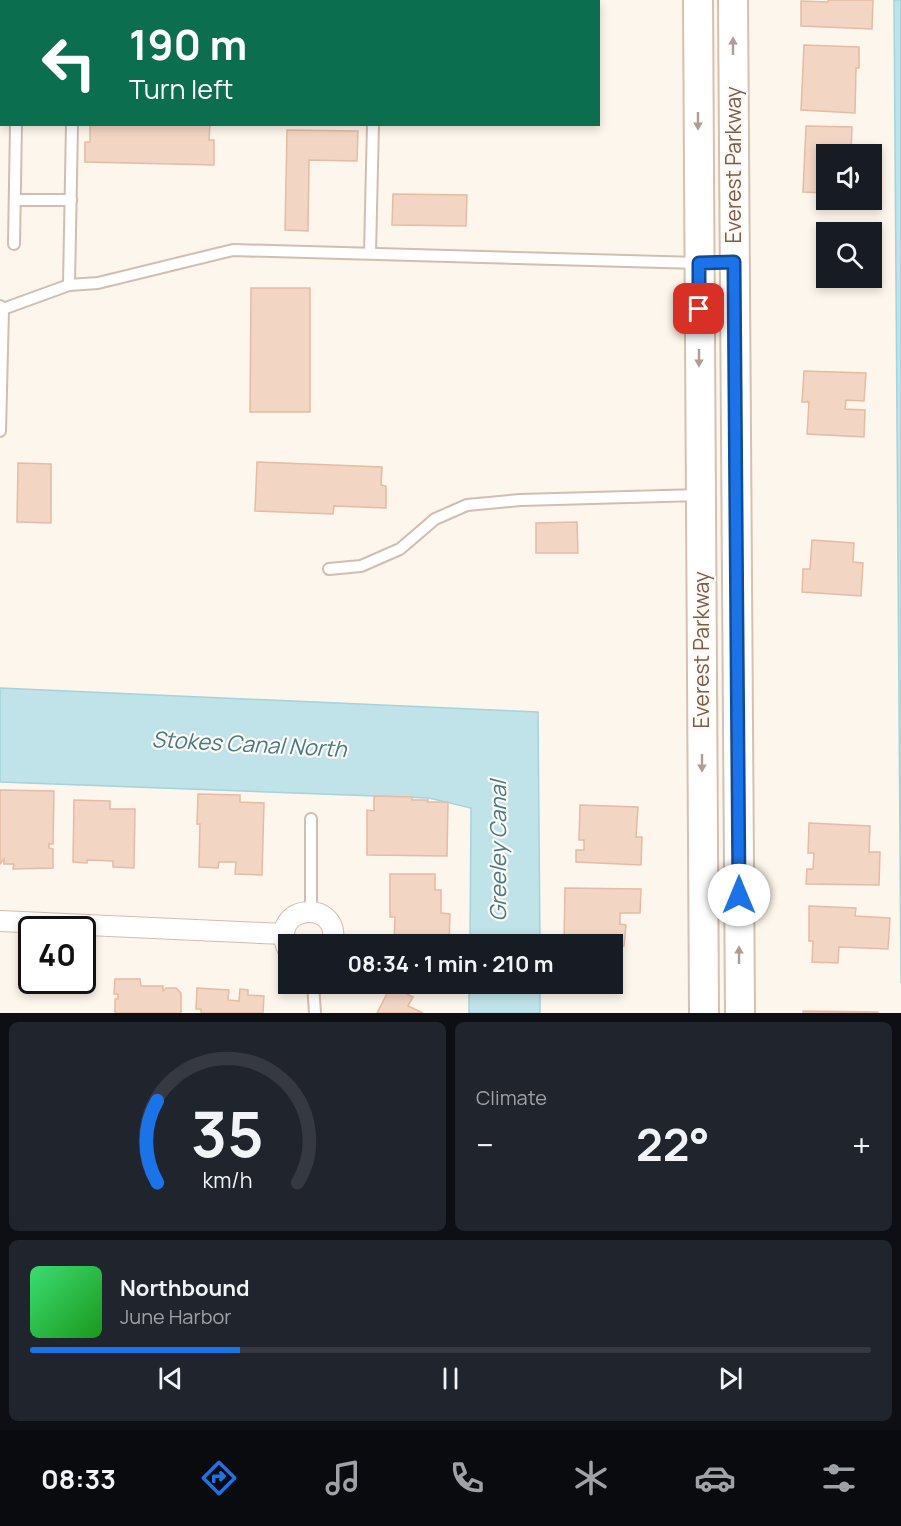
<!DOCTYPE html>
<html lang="en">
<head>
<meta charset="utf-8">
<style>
  :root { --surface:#171b24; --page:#20242c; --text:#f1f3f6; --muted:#9ea1a6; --line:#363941; --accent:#1a73e8 }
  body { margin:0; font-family:Manrope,sans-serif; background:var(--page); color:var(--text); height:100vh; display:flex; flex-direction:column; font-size:22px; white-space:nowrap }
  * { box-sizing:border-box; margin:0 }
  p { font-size:20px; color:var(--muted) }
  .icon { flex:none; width:33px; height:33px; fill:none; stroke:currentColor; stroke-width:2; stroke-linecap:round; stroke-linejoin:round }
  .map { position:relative; height:1013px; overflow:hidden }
  .drawer { display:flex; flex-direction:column; gap:9px; padding:9px; background:#0d0f14; flex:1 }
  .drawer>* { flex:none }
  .guide { position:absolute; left:0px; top:0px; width:600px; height:126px; box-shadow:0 3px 9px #0003; background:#0b6e4f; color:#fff; overflow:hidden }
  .tools { position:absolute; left:816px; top:144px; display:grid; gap:12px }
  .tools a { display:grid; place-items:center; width:66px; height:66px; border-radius:0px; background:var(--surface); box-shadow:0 3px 9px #0003; font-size:30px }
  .speed { position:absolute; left:18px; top:916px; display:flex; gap:12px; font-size:30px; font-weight:700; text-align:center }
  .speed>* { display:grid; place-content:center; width:78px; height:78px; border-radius:50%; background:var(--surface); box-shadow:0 3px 9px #0003; line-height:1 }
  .speed .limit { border:3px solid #111; border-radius:9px; background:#fff; color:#111 }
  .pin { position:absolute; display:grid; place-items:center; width:51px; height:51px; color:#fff; margin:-26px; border-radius:12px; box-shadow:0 3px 9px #0006 }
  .me { position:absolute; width:66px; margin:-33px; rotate:0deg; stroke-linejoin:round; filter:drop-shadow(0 0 4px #0008) }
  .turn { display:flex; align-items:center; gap:21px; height:126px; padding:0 30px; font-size:27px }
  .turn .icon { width:78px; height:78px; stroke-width:2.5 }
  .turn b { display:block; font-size:42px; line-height:51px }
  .big { font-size:45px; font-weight:700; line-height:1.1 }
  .drawer .widget { flex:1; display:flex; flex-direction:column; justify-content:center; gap:9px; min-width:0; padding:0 21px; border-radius:9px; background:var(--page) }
  .drawer .dial { align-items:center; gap:0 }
  .dial svg { height:156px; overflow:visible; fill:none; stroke:var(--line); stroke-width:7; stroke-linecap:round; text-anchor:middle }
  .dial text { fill:var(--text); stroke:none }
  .song { display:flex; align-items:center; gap:18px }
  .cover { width:72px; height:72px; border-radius:9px; background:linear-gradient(135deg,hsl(140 70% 55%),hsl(120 70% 35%)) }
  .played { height:6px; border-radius:3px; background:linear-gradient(90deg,var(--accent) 25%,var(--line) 25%) }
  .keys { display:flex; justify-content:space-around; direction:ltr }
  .heat { display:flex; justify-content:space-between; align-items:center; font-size:33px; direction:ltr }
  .drawer .tiles { flex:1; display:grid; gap:9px; grid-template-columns:1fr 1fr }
  .widget:last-child { grid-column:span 2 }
  .trip { position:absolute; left:278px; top:934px; width:345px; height:60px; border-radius:0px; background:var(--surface); box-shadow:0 3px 9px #0003; font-weight:700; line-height:60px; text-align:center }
  .tabs { display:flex; height:96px; justify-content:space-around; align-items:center; background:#090b0e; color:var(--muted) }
  .tabs .icon { width:42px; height:42px }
  .tabs .current { color:var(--accent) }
  .tabs b { font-size:27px; color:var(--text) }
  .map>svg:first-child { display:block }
  .water { fill:#bfe3e8; stroke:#a5d3da; stroke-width:1.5 }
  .building { fill:#f3d5c3; stroke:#e6bba3; stroke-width:1.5 }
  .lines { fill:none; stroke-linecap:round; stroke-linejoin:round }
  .lane-casing { stroke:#d1beb0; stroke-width:14 }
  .street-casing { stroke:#d1beb0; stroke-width:22 }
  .secondary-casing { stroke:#d6c0b0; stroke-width:32 }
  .lane { stroke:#fff; stroke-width:10 }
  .street { stroke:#fff; stroke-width:20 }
  .secondary { stroke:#fff; stroke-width:28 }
  .oneway { fill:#af9d94 }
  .route-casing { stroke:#114b97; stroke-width:15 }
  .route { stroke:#1a73e8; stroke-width:10 }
  .labels { text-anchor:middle; stroke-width:4.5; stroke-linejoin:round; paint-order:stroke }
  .street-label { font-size:21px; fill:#7a5c4d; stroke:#fffaf3 }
  .water-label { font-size:22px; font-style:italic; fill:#437c86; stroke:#fffaf3 }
</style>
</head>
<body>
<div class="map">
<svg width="901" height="1013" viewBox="0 0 901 1013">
  <rect width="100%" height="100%" fill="#fdf6ec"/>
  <!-- water -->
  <g class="water">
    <path d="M894,0H901V983Z"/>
    <path d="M0,688L538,712L540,945H470L471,808L429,798L0,782Z"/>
    <rect x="469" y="984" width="71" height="29"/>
  </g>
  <!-- building -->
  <g class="building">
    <path d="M93,0H266L93,2Z"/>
    <path d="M828,0H873L872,29L801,26V1L828,2Z"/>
    <path d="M804,45L859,47V68H856L855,113L801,110Z"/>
    <path d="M90,124H210L209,140H214V165L85,162V142H90Z"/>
    <path d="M806,126L852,127L851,154H826V193L803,192Z"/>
    <path d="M287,130L358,131L357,161L309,160L308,231L285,230Z"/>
    <path d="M393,194L467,195L466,226L392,225Z"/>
    <path d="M251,288H310V412H250Z"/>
    <path d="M804,371L866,373L864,401L846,400L845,409L865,410L864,437L807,434L809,402H802Z"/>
    <path d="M257,462L382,467L381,485L386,486V508L334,506L333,514L255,511Z"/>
    <path d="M18,463L51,464V523L17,522Z"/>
    <path d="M577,522L578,553H536V523Z"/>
    <path d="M812,540L854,543L853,562L863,563L861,596L802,592L803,569H810Z"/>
    <path d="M0,790L54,791L53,844H49V848L53,849V868L13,869L14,864H4V859L0,864Z"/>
    <path d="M198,794L240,795V802L264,803L262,875L235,874L236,862H219L218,868L199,867L200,824H197Z"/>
    <path d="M374,796L412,797V800H428L427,802H448L447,856L367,855V810L374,811Z"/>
    <path d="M74,800L110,801V809H135L134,868L113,867V861L87,860V863L73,862Z"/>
    <path d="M580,805L638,807L636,837H642L641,865L576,862V850H584V840H579Z"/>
    <path d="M809,823L870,826L869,852H880L879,885L806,884L807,869H813L814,853H808Z"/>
    <path d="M390,874H435V890H441V913L450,914L449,945L394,943L395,917H390Z"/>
    <path d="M565,888L641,889L640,913H620V924L626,925L624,946L564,945Z"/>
    <path d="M809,906L856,908L855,916L890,918L888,949L839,947L838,963L812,962L813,941H809Z"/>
    <path d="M115,979H140L141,986H163V991L166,988H176L181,993V1013H115V999H118V994H114Z"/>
    <path d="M391,986L413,997L408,1006L423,1013H377Z"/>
    <path d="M197,988L229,990L228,1000L239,1001L240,989L248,990V995L264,996L263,1013H201V1009H196Z"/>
    <path d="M803,1011L878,1012V1013H803Z"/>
  </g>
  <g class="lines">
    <defs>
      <g id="lane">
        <path d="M18,2V0"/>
        <path d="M74,2V0"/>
        <path d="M376,2L377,0"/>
        <path d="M72,124L69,285L98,283L233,250L699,263"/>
        <path d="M15,200H71"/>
        <path d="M14,244L16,124"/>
        <path d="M370,253L373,124"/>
        <path d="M0,306L3,309L0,431"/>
        <path d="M3,309L69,285"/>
        <path d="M329,569L361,566L400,549L435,519L467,505L520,500L700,495"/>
        <path d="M311,819V911"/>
        <path d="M313,984L315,1013"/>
      </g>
      <g id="street">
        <path d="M0,921L284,934"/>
        <path d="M288,950C266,904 344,897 332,945"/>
      </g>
      <g id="secondary">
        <path d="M698,0L704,1013"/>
        <path d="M733,0L740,1013"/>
      </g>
    </defs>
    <!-- lane casing -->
    <use href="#lane" class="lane-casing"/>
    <!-- street casing -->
    <use href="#street" class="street-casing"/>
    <!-- secondary casing -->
    <use href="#secondary" class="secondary-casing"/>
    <!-- lane -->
    <use href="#lane" class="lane"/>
    <!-- street -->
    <use href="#street" class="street"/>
    <!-- secondary -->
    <use href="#secondary" class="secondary"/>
  </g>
  <!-- one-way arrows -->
  <defs><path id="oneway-solid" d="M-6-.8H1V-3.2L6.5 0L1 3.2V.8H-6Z" transform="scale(1.5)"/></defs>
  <g class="oneway">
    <use href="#oneway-solid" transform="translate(733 46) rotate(-90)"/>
    <use href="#oneway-solid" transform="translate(698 121) rotate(90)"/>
    <use href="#oneway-solid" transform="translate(699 358) rotate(90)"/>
    <use href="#oneway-solid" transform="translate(702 763) rotate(90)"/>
    <use href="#oneway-solid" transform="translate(739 955) rotate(-90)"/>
  </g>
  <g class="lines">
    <defs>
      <path id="route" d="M699,309V263L734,262L739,895"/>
    </defs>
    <!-- route casing -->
    <use href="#route" class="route-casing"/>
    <!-- route -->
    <use href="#route" class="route"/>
  </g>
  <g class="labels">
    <!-- street labels -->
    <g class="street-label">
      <text transform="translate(734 165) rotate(-90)" y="7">Everest Parkway</text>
      <text transform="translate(702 650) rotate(-90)" y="7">Everest Parkway</text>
    </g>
    <!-- water labels -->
    <g class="water-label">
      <text transform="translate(249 744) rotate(3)" y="8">Stokes Canal North</text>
      <text transform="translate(498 851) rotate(-90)" y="8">Greeley Canal</text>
    </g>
  </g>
</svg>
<div class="tools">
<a><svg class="icon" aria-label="sound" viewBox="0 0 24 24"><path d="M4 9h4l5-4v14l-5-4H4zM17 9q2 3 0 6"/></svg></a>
<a><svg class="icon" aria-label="search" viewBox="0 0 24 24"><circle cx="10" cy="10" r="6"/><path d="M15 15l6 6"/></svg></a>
</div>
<div class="speed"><div class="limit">40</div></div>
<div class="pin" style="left:699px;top:309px;background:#d93025"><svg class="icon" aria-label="arrive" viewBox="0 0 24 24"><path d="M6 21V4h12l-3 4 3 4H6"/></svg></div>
<svg class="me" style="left:739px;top:895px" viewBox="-20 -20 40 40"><circle r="19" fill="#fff"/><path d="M0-13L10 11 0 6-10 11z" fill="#1a73e8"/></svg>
<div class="trip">08:34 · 1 min · 210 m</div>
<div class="guide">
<div class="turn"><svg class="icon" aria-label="left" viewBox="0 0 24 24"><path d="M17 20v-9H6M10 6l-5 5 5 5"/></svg><div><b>190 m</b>Turn left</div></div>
</div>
</div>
<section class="drawer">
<div class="tiles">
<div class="widget dial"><svg viewBox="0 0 100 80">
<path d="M14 69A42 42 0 1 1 86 69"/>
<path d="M14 69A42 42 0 0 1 14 27" stroke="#1a73e8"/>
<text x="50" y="56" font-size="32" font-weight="700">35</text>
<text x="50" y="72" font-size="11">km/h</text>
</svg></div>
<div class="widget"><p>Climate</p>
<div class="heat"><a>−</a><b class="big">22°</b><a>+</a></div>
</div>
<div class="widget">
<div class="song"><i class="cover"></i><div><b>Northbound</b><p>June Harbor</p></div></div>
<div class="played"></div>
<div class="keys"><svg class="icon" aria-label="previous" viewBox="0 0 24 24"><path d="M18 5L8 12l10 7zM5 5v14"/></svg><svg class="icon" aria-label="pause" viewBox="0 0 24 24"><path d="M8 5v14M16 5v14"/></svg><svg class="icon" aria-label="next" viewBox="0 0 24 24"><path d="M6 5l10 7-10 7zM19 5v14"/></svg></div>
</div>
</div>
</section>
<nav class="tabs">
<b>08:33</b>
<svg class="icon current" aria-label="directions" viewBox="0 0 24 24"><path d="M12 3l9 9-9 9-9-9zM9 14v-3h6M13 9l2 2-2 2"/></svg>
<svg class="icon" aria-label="music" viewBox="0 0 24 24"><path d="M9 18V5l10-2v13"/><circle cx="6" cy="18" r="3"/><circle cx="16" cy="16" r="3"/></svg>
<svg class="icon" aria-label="phone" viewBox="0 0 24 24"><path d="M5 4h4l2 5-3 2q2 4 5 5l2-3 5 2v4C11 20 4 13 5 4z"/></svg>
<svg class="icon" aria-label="climate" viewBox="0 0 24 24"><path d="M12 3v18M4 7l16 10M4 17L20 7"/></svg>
<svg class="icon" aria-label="car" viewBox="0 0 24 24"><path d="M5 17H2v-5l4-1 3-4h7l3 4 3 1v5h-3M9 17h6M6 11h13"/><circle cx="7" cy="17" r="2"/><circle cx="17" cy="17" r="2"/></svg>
<svg class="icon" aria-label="filters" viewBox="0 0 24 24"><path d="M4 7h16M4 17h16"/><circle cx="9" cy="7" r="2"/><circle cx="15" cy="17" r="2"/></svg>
</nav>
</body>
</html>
